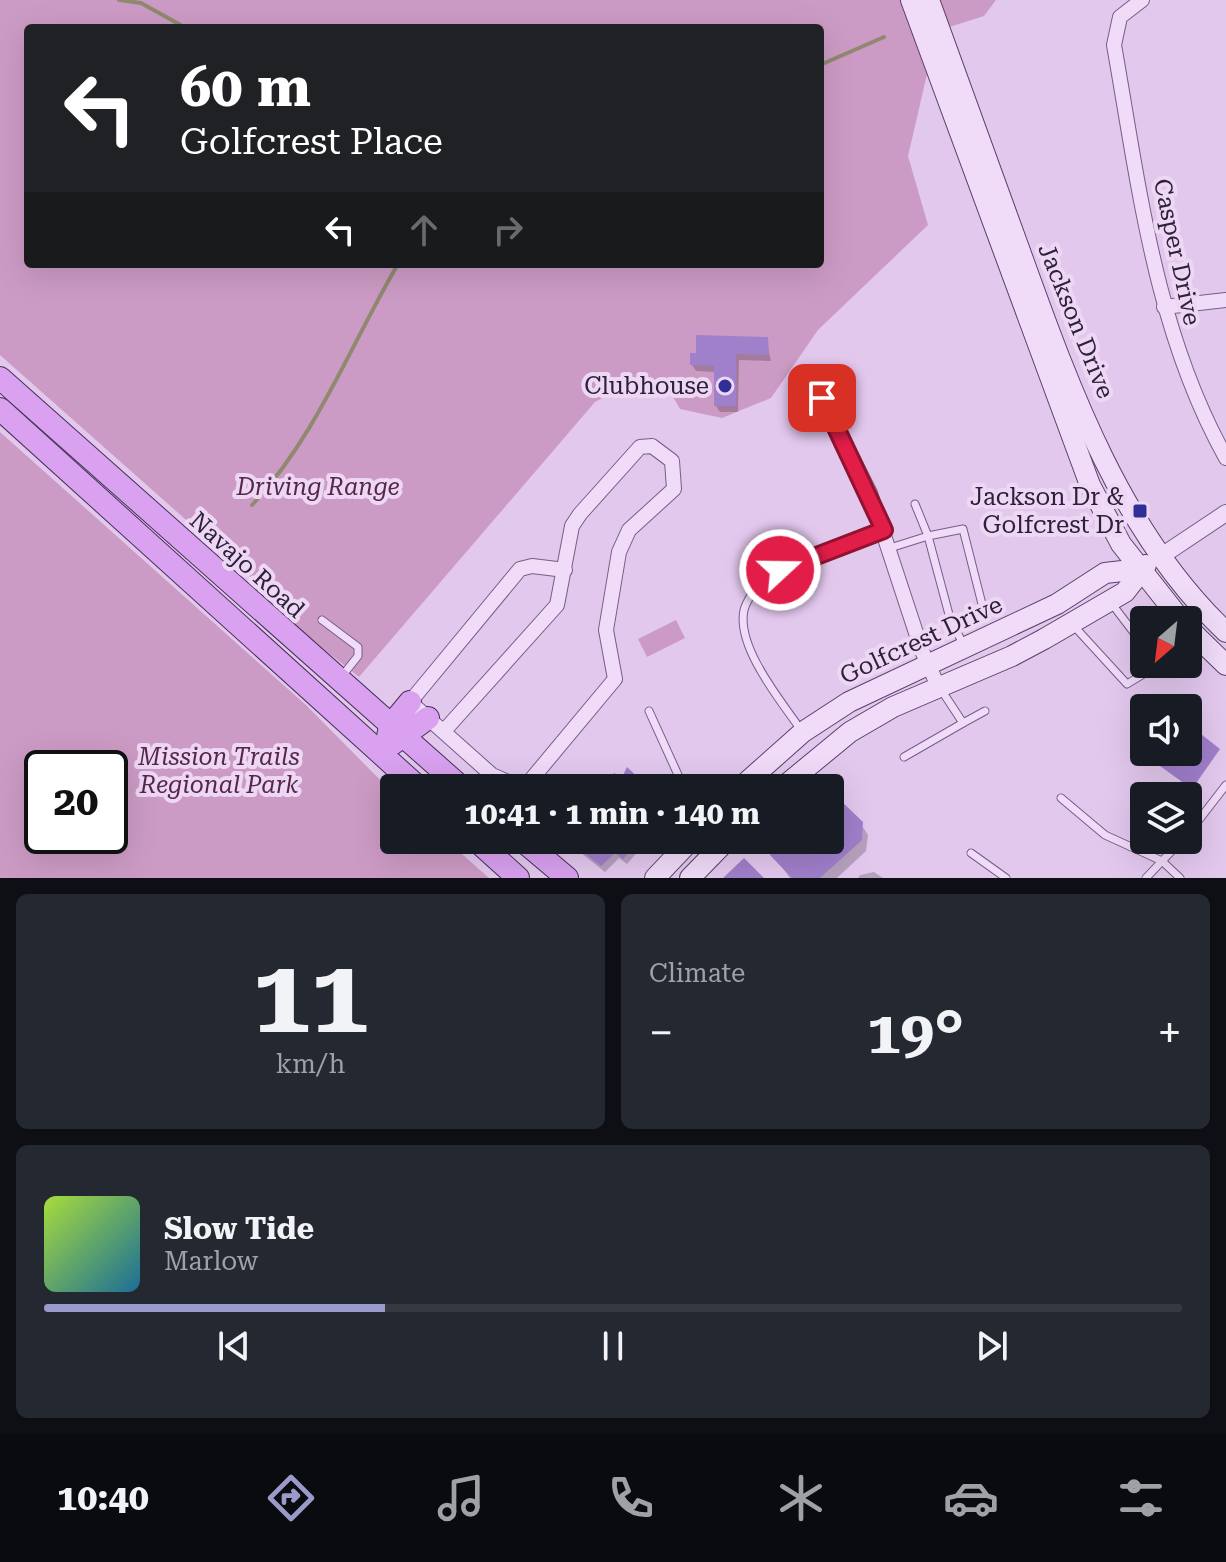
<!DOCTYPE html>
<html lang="en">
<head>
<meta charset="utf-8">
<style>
  :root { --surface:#171b24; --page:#242831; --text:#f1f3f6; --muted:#9ea1a6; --line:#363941; --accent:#9a9acb }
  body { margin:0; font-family:"Roboto Serif",serif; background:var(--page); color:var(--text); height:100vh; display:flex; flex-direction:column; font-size:30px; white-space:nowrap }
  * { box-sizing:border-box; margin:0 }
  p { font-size:26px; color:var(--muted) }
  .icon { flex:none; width:44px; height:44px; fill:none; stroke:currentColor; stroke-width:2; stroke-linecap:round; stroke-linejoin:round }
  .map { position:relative; height:878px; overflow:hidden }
  .details { display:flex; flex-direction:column; gap:16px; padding:16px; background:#0d0f14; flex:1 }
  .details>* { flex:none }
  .top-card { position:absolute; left:24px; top:24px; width:800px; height:244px; border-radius:8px; box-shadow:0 8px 32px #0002; background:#202124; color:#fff; overflow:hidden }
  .needle { width:52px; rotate:208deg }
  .controls { position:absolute; left:1130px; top:606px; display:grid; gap:16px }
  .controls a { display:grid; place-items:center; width:72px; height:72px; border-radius:8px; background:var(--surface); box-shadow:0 8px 32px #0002; font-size:40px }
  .speed { position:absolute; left:24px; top:750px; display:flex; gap:16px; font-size:40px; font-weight:700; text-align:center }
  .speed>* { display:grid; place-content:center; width:104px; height:104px; border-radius:50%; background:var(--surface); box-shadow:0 8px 32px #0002; line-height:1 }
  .speed .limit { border:4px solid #111; border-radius:12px; background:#fff; color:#111 }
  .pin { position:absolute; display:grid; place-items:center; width:68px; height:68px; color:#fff; margin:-34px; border-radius:16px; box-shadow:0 4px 12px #0006 }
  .me { position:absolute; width:88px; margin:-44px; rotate:69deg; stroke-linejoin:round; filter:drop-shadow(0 0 6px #0008) }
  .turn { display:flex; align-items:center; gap:28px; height:168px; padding:0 24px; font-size:36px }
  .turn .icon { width:104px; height:104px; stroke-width:2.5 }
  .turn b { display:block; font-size:56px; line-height:68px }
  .lanes { display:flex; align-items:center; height:76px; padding:0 24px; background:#0003; justify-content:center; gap:40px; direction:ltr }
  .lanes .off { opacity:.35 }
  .big { font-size:60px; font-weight:700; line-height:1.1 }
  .details .widget { flex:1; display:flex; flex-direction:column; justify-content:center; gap:12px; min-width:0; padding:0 28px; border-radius:12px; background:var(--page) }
  .details .dial { align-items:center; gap:0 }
  .dial b { font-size:104px; line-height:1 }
  .song { display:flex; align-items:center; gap:24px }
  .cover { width:96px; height:96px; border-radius:12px; background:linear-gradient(135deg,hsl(80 70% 55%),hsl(200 70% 35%)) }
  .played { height:8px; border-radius:4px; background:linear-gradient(90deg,var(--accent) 30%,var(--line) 30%) }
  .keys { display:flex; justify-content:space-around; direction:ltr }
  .heat { display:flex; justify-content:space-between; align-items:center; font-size:44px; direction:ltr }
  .details .tiles { flex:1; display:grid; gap:16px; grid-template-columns:1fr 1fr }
  .widget:last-child { grid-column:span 2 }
  .trip { position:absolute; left:380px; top:774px; width:464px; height:80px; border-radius:8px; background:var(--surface); box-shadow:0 8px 32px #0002; font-weight:700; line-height:80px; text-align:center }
  .tab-bar { display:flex; height:128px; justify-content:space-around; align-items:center; background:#090b0e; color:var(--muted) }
  .tab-bar .icon { width:56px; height:56px }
  .tab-bar .current { color:var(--accent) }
  .tab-bar b { font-size:36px; color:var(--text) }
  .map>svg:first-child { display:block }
  .green { fill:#cc9bc5; fill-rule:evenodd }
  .shadow { fill:#0003 }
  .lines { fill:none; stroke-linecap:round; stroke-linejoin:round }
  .stream { stroke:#90896f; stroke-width:4 }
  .building { fill:#a07fcb }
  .service-casing { stroke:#765d89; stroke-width:9 }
  .minor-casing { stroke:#765d89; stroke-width:16 }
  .tertiary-casing { stroke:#765d89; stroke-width:18 }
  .secondary-casing { stroke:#57406b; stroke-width:22 }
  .primary-casing { stroke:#443157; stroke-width:24 }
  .service { stroke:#f0dbf8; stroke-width:7 }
  .minor { stroke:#f0dbf8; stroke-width:14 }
  .tertiary { stroke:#f0dbf8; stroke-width:16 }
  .secondary { stroke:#f0dbf8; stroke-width:20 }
  .primary { stroke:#d9a1ef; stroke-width:22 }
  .route-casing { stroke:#92132f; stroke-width:20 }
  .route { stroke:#e11d48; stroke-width:14 }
  .poi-dot { fill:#302e97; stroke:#edd7f5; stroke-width:3 }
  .labels { text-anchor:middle; stroke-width:8; stroke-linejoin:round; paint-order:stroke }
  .street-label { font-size:24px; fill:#2d203a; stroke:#edd7f5 }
  .poi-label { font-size:24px; fill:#2d203a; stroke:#edd7f5; text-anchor:end }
  .park-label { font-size:24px; font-style:italic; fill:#562749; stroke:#edd7f5 }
</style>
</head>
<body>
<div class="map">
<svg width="1226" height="878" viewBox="0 0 1226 878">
  <rect width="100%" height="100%" fill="#e3c8ee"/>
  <!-- green -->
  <g class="green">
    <path d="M0,0H996L984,16L937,31L908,156L928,225L818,330L771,398L722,418L680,409L665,383L638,379L595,402L359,677L293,625L299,620L0,355ZM28,28H820V264H28Z"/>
    <path d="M0,432L307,706L394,794V840H446L489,878H0ZM42,768H110V836H42Z"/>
    <path d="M676,620L685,638L647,657L638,639Z"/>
  </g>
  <!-- shadow -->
  <g class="shadow">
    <path d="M766,339L771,361L739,360L738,412H720L716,406V372L696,371L692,365Z"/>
    <path d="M830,797L861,824L868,835L866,851L837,878H790L772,854L774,840H830Z"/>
    <path d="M582,840H648L627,864L619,858L605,872L581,853L577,846Z"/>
    <path d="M874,872L883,878H858L860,875Z"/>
  </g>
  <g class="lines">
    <!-- stream -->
    <g class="stream">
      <path d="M119,0L141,3L186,28"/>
      <path d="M820,65L884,37"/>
      <path d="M252,505C316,437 351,344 398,264"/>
    </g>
  </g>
  <!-- building -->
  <g class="building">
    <path d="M696,335L768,337L769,355L736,354V406H714V366L690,365V353H696Z"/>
    <path d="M1188,724L1220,749L1192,789L1153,761L1158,752H1188Z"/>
    <path d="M627,767L649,788H602L614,773L622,777Z"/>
    <path d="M830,795H835L863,822L862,840L820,878H792L770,855L771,840H830Z"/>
    <path d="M579,840H639L623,859L615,853L601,866L575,846Z"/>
    <path d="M744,858L764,878H723Z"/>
  </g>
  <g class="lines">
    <defs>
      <g id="service">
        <path d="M963,529L984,612L951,622L928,536Z"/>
        <path d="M890,548L928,536L915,504"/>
        <circle cx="768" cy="578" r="15"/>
        <path d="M780,570L882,530"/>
        <path d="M756,586C752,594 746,602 744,610C736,647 781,701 801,730"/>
        <path d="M1112,604L1144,646"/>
        <path d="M322,620L358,647V656L342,676"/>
        <path d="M951,622L964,645"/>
        <path d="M1073,625L1127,684L1160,664"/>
        <path d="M942,691L963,723L985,711"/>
        <path d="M649,711L684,788"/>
        <path d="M904,757L963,723"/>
        <path d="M1061,798L1105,835L1162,861L1180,878"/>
        <path d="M1188,834L1226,785"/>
        <path d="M971,853L1006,878"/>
        <path d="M1146,878L1182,840"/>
      </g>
      <g id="minor">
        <path d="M1142,0L1120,17L1114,45C1139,186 1155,331 1226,458"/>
        <path d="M1164,307L1226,300"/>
        <path d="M811,375L870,493L922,651L938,686"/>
        <path d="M444,731L557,605L572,526L580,514L640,447L652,446L672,461L674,489L629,530L619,552L606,630L615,679L530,781L517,786L492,775L410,702L520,569L532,566L565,570"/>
      </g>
      <path id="tertiary" d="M1163,555L1226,513"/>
      <g id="secondary">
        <path d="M911,0L1090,485L1121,544L1181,620"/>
        <path d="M929,0C958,80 987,160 1016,240C1066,378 1117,529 1226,632"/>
        <path d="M1188,628L1226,665"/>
        <path d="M740,788L803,732L849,702L1057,604L1105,573L1140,569"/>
        <path d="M782,788L850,732L893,707L1012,656L1044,639L1125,592L1146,565"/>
        <path d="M655,878L691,840"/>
        <path d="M690,878L727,840"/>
      </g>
      <g id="primary">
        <path d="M0,378L462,788"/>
        <path d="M0,409L419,788"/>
        <path d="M388,737L390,726L410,702"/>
        <path d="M392,744L428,718"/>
        <path d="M476,840L518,878"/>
        <path d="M522,840L567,878"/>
      </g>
    </defs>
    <!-- service casing -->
    <use href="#service" class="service-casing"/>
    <!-- minor casing -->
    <use href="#minor" class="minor-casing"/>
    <!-- tertiary casing -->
    <use href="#tertiary" class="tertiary-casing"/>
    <!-- secondary casing -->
    <use href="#secondary" class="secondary-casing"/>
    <!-- primary casing -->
    <use href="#primary" class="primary-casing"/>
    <!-- service -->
    <use href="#service" class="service"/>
    <!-- minor -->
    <use href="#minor" class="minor"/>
    <!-- tertiary -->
    <use href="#tertiary" class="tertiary"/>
    <!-- secondary -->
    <use href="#secondary" class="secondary"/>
    <!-- primary -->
    <use href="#primary" class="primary"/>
  </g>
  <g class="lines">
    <defs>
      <path id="route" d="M780,570L884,530L822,398"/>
    </defs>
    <!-- route casing -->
    <use href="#route" class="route-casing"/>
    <!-- route -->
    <use href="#route" class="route"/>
  </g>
  <!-- markers -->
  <g class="poi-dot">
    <circle cx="725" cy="386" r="8"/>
    <rect x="1132" y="503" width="16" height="16" rx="4"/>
  </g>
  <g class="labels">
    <!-- street labels -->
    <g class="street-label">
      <text transform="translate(1177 252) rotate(78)" y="8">Casper Drive</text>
      <text transform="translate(1076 321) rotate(68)" y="8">Jackson Drive</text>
      <text transform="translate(247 565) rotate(42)" y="8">Navajo Road</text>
      <text transform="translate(921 640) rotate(-25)" y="8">Golfcrest Drive</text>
    </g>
    <!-- poi labels -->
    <g class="poi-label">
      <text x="709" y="394">Clubhouse</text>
      <text x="1124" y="505">Jackson Dr &amp;<tspan x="1124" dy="28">Golfcrest Dr</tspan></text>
    </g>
    <!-- park labels -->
    <g class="park-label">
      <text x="318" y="495">Driving Range</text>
      <text x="219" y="765">Mission Trails<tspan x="219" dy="28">Regional Park</tspan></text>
    </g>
  </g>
</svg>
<div class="controls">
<a><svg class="needle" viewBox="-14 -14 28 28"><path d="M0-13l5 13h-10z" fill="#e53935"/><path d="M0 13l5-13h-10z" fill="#9ea1a6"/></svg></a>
<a><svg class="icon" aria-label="sound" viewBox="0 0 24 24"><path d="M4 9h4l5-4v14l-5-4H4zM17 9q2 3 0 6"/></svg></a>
<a><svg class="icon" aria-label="layers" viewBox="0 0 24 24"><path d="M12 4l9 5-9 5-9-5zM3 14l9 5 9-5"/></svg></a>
</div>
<div class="speed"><div class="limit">20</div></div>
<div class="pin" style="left:822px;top:398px;background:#d93025"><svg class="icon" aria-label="arrive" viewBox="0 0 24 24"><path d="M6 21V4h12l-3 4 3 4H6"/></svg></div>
<svg class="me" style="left:780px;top:570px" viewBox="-20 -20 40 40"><circle r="17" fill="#e11d48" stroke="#fff" stroke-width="3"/><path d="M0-11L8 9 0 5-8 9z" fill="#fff"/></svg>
<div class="trip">10:41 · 1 min · 140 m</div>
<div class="top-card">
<div class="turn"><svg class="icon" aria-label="left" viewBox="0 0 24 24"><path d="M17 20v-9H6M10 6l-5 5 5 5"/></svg><div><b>60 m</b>Golfcrest Place</div></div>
<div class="lanes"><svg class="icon" aria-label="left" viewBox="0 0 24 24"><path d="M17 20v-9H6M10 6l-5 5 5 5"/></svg><svg class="icon off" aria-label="ahead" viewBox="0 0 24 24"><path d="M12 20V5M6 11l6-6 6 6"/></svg><svg class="icon off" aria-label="right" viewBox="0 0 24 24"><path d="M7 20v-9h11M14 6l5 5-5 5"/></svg></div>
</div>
</div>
<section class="details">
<div class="tiles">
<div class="widget dial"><b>11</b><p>km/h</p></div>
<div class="widget"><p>Climate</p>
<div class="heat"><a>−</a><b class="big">19°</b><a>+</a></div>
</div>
<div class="widget">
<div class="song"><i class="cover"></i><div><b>Slow Tide</b><p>Marlow</p></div></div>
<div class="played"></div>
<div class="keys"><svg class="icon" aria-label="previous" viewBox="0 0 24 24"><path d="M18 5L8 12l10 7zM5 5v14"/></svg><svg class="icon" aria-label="pause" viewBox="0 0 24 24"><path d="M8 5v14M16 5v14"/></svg><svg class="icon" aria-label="next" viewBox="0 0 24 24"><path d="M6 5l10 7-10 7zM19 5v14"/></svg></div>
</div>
</div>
</section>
<nav class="tab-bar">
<b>10:40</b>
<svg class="icon current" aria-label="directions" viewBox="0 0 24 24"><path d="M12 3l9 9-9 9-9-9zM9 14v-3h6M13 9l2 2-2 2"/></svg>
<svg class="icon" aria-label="music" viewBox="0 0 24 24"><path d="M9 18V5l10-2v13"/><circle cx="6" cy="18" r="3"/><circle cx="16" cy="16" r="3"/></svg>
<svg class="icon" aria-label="phone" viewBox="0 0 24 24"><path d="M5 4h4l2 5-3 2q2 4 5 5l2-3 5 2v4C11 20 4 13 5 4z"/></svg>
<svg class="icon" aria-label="climate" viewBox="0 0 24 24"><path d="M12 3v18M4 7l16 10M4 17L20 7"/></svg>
<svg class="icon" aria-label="car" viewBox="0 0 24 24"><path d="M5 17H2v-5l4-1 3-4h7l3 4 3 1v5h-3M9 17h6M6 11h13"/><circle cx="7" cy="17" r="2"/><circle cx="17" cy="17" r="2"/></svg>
<svg class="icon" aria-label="filters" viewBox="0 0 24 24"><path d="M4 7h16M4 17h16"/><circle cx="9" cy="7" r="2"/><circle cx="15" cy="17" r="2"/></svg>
</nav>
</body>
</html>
